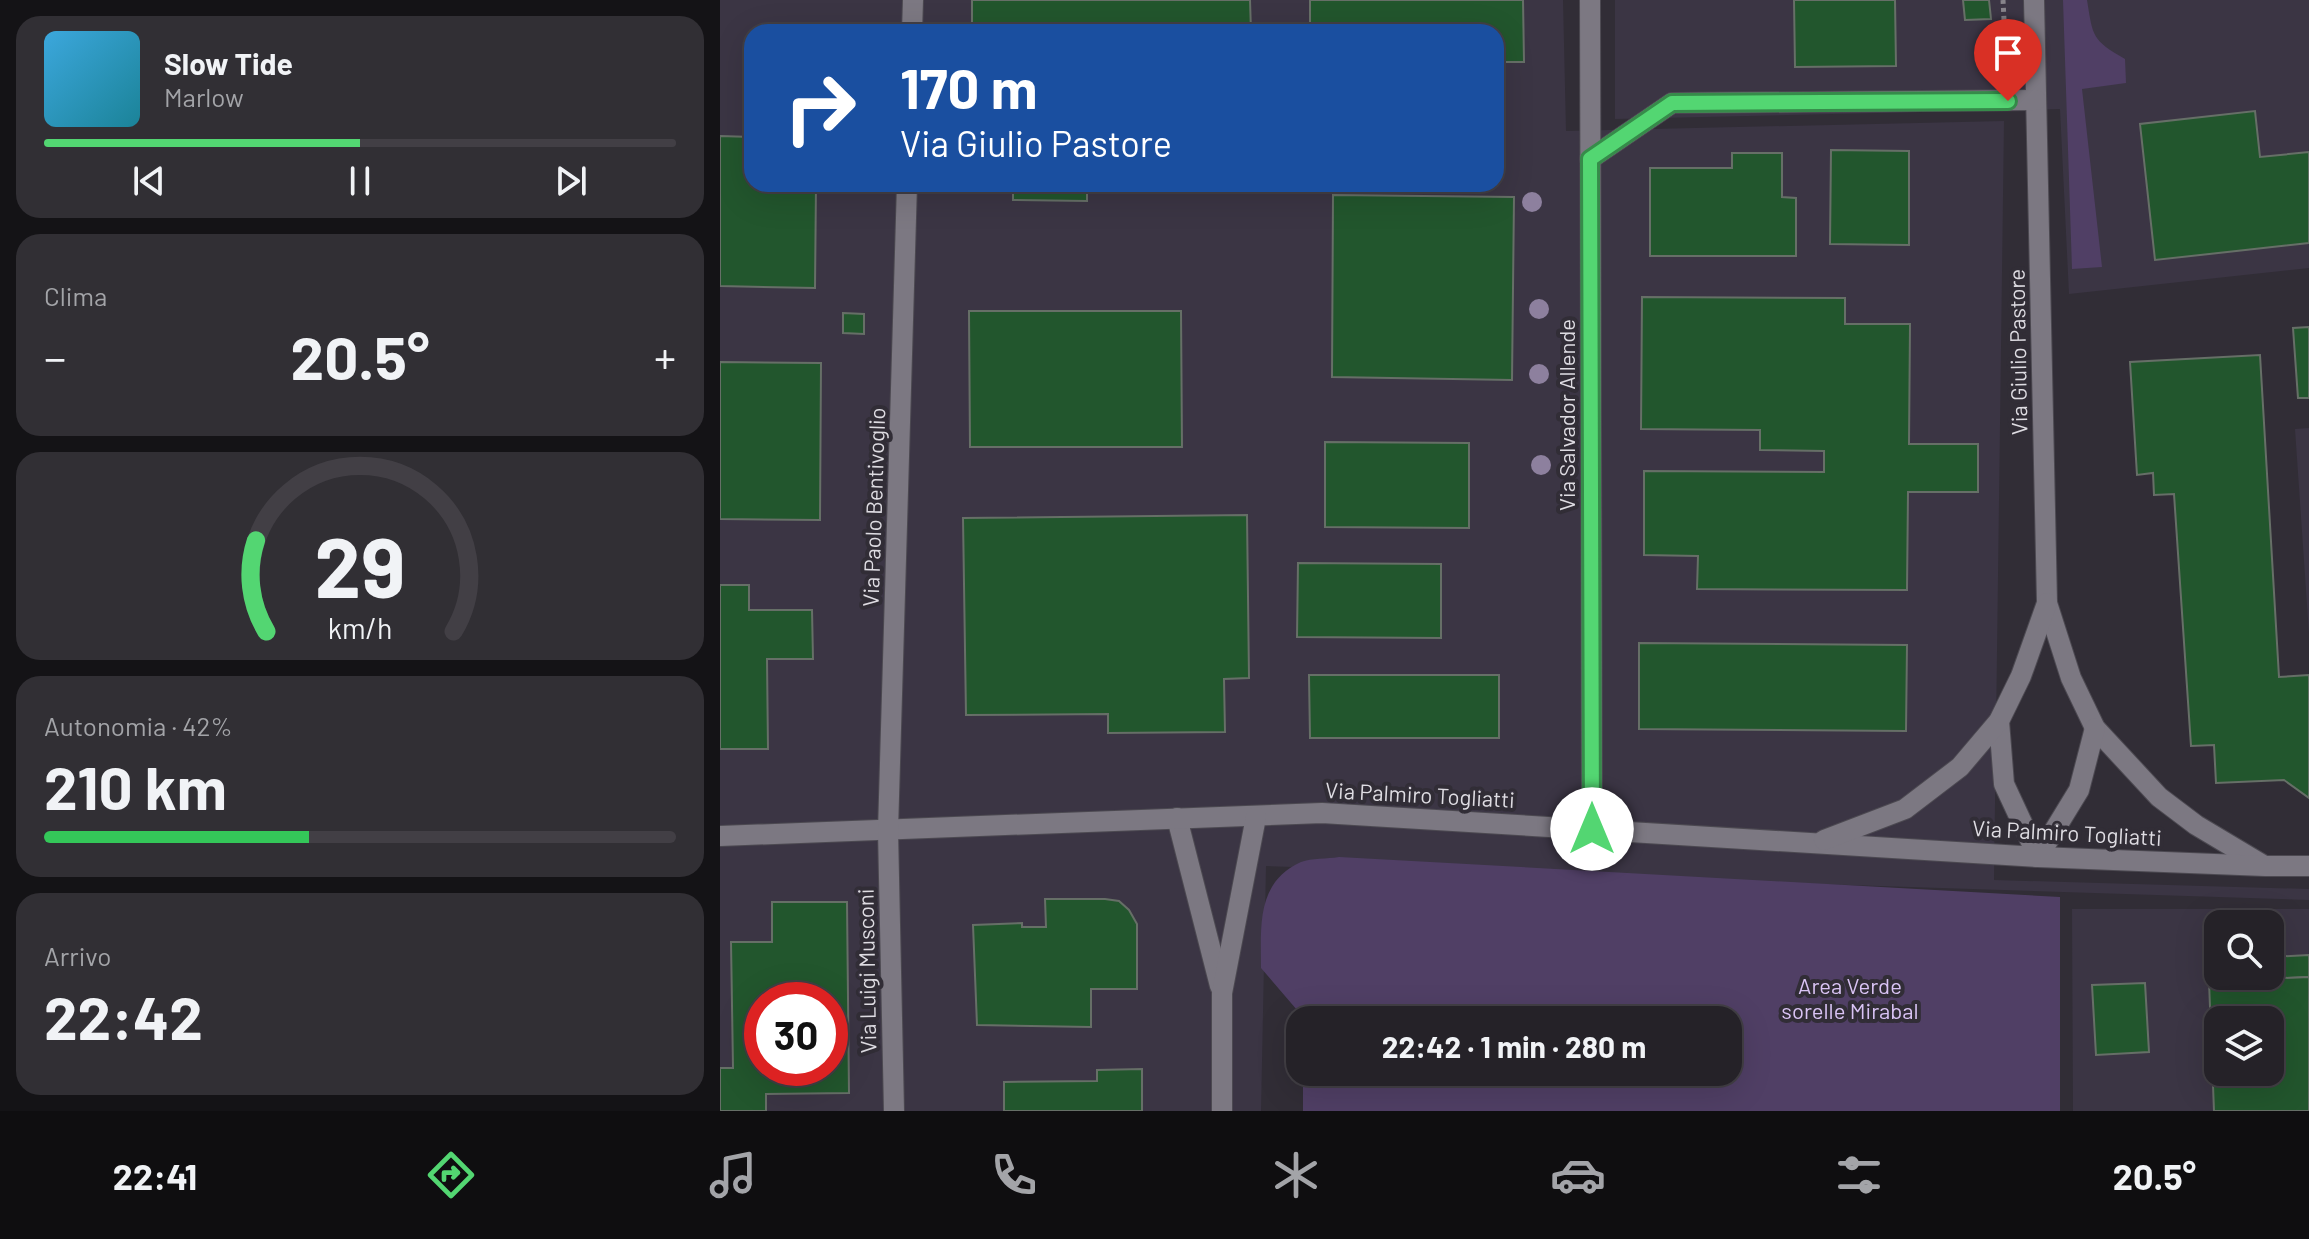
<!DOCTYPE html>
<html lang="it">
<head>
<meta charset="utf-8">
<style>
  :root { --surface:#252228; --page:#312f34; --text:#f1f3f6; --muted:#a3a4a8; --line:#423f45; --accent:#53d672 }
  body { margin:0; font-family:Barlow,sans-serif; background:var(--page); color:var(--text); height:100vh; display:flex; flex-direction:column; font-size:30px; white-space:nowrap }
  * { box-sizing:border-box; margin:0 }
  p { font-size:26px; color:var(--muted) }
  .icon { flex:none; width:44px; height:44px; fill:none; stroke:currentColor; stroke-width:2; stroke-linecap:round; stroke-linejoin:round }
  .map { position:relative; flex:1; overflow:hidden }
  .side { display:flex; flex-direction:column; gap:16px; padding:16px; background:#141316; width:720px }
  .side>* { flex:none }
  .guide { position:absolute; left:24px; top:24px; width:760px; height:168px; border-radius:24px; box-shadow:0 8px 32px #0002,0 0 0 2px var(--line); background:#1a4fa0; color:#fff; overflow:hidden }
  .fabs { position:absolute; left:1484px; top:910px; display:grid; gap:16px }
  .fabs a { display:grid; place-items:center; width:80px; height:80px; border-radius:16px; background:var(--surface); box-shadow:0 8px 32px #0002,0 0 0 2px var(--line); font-size:40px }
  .speed { position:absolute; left:24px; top:982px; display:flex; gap:16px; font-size:40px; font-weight:700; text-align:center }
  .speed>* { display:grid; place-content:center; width:104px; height:104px; border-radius:50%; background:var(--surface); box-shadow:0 8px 32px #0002,0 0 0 2px var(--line); line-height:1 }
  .speed .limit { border:12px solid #d22; background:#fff; color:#111 }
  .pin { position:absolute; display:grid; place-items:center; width:68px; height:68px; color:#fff; margin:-82px -34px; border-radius:50% 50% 50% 0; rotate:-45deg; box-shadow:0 0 8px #0007 }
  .pin .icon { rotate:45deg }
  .me { position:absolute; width:88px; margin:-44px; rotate:0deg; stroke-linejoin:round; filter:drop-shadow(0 0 6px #0008) }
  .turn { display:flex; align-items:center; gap:28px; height:168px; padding:0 24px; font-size:36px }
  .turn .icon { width:104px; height:104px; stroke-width:2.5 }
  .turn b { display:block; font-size:56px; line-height:68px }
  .big { font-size:60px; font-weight:700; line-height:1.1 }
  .side .card { flex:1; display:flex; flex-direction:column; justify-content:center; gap:12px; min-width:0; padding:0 28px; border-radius:24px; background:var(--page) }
  .side .dial { align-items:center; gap:0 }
  .dial svg { height:208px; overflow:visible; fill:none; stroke:var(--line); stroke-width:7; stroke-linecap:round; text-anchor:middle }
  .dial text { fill:var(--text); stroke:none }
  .song { display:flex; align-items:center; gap:24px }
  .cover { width:96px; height:96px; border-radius:12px; background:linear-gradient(135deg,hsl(200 70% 55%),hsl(190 70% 35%)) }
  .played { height:8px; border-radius:4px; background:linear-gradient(90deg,var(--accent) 50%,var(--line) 50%) }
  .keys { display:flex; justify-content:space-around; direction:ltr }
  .heat { display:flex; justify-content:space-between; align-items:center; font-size:44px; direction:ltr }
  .charge { height:12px; border-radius:6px; background:linear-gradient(90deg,#34c759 42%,var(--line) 0) }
  .trip { position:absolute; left:566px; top:1006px; width:456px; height:80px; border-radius:24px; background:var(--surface); box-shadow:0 8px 32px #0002,0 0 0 2px var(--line); font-weight:700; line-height:80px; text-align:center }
  .tabs { display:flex; height:128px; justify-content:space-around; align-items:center; background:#0f0e10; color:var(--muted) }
  .tabs .icon { width:56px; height:56px }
  .tabs .on { color:var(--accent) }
  .tabs b { font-size:36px; color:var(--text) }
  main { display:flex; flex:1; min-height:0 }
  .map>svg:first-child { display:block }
  .built { fill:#3b3544; fill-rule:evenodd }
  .green { fill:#503f65 }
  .building { fill:#22562d; stroke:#666f67; stroke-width:2; fill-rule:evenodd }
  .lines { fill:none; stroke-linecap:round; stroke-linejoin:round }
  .minor-casing { stroke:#4c4951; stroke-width:22 }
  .path { stroke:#87848b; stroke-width:5; stroke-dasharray:4 4; stroke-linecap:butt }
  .minor { stroke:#7c7882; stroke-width:20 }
  .tree { fill:#8d809e }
  .route-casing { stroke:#368b4a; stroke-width:20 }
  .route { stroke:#53d672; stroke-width:14 }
  .labels { text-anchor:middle; stroke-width:8; stroke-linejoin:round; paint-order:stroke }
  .street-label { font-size:22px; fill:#dedce2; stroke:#312d36 }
  .park-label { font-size:22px; fill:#d9c3f4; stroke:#312d36 }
</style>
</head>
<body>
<main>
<section class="side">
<div class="card">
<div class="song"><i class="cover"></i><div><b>Slow Tide</b><p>Marlow</p></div></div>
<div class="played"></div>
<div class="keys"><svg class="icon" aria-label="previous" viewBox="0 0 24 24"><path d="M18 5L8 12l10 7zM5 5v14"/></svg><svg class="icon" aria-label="pause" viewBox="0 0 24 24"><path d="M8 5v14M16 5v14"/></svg><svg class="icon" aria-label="next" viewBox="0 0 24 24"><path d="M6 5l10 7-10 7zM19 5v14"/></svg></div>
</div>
<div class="card"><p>Clima</p>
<div class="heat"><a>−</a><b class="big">20.5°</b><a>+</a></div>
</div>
<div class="card dial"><svg viewBox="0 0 100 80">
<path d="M14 69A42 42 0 1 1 86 69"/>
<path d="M14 69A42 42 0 0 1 10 34" stroke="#53d672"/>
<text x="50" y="56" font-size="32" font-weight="700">29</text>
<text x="50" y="72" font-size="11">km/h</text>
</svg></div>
<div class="card"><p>Autonomia · 42%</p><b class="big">210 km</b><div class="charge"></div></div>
<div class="card"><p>Arrivo</p><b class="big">22:42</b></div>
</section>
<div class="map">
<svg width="1589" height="1111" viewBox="0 0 1589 1111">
  <rect width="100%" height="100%" fill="#312d36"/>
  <!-- built -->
  <g class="built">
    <path d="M0,0H843L846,131L1284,121L1274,880L1589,889V900L546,866L541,1111H0ZM32,32H776V184H32ZM42,1000H110V1068H42Z"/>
    <path d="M895,0H1589V268L1349,294L1340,109L895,119Z"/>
    <path d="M1589,428V634L1575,429Z"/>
    <path d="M1352,909H1589V1111H1353ZM1498,924H1550V976H1498ZM1498,1020H1550V1072H1498Z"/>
  </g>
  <!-- green -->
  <g class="green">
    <path d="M1343,0H1367C1373,37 1372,40 1405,59L1406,83L1362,89L1382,267L1352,269Z"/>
    <path d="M619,857L1340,897V1111H583V1072H1008V1020H583V1017L541,968C541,927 536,882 581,862C592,858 607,859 619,857Z"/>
  </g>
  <!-- building -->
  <g class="building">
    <path d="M252,0H530L531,32H252Z"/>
    <path d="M590,0H803L804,62H776V32H590Z"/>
    <path d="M1074,0H1175L1176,66L1075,67Z"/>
    <path d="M1243,0H1269L1271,19L1245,20Z"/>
    <path d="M1535,111L1540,157L1589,152V243L1435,260L1420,124Z"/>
    <path d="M0,136L32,137V184H96L95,288L0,286Z"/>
    <path d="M1111,150L1189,151V245L1110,244Z"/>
    <path d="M1012,153H1062V197L1076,198V256H930V168H1012Z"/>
    <path d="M293,184H367V201L293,200Z"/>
    <path d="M613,195L794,197L792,380L612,377Z"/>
    <path d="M922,297L1125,298V324H1190L1189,444H1258V492H1188L1187,590L977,589L978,556L924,555V471L1104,472V451L1040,450V430L921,429Z"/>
    <path d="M249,311H461L462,447H250Z"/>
    <path d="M123,313L144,314V334L123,333Z"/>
    <path d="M1589,327V398H1578L1573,328Z"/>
    <path d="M1540,355L1559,677L1589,675V798L1564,780L1496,783L1494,745L1471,746L1454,494L1434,495L1433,473L1417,475L1410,362Z"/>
    <path d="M0,362L101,363L100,520L0,519Z"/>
    <path d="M605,442L749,443V528L605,527Z"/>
    <path d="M527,515L529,678L504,679L505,732L388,733V714L246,715L243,518Z"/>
    <path d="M578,563L721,564V638L577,637Z"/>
    <path d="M0,585H29V610H92L93,659H47L48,749H0Z"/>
    <path d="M919,643L1187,645L1186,731L919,729Z"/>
    <path d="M589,675H779V738H590Z"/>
    <path d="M325,899H385L399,901L409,910L417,924V989H371V1027L257,1025L253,925L302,923V927H326Z"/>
    <path d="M52,902H127L129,1093L46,1094V1111H0V1068H13L11,942H52ZM42,1000H110V1068H42Z"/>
    <path d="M1589,955V977L1546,979V976H1550L1551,957Z"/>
    <path d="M1589,977V1111H1494L1489,981ZM1498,1020H1550V1072H1498Z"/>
    <path d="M1425,983L1429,1052L1376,1055L1372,985Z"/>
    <path d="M422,1069V1111H284V1082L377,1081V1070Z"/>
  </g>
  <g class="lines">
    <defs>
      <g id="minor">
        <path d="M870,0L872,829"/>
        <path d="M1314,0L1327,603L1351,678L1375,728L1439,797L1476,825L1543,865"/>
        <path d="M192,32L193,0"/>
        <path d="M870,159L952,103L1316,100"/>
        <path d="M1279,721L1284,784L1318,857L1359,790L1375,728"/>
        <path d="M457,818L500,986"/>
        <path d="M0,836L602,813L1318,857L1545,866H1589"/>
        <path d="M1104,840L1185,809L1240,767L1279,721L1301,676L1327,603"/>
        <path d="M174,1111L168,831L187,184"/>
        <path d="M502,1111V993L536,817"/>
      </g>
    </defs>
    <!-- minor casing -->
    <use href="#minor" class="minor-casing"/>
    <!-- path -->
    <path class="path" d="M1283,0L1287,79"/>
    <!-- minor -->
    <use href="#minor" class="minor"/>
  </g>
  <!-- trees -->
  <g class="tree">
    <circle cx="812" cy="202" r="10"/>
    <circle cx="819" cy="309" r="10"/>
    <circle cx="819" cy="374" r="10"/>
    <circle cx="821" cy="465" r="10"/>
  </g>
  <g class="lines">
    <defs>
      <path id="route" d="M872,829L870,159L952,103L1288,101"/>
    </defs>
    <!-- route casing -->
    <use href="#route" class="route-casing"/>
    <!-- route -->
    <use href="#route" class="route"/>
  </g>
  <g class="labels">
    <!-- street labels -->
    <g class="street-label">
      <text transform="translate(1298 352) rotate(-91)" y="8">Via Giulio Pastore</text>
      <text transform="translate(847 415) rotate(-90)" y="8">Via Salvador Allende</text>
      <text transform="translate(154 507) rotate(-88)" y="8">Via Paolo Bentivoglio</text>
      <text transform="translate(700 795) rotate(3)" y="8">Via Palmiro Togliatti</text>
      <text transform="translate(1347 833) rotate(3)" y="8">Via Palmiro Togliatti</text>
      <text transform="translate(147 971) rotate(-91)" y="8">Via Luigi Musconi</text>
    </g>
    <!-- park labels -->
    <g class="park-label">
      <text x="1130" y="994">Area Verde<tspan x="1130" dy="25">sorelle Mirabal</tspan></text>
    </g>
  </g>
</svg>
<div class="fabs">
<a><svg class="icon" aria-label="search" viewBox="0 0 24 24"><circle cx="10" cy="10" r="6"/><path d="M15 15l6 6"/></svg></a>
<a><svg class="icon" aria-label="layers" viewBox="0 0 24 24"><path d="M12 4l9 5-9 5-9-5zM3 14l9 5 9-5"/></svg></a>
</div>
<div class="speed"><div class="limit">30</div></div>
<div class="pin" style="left:1288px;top:101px;background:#d93025"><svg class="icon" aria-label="arrive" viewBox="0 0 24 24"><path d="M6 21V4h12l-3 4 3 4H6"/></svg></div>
<svg class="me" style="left:872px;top:829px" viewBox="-20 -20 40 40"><circle r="19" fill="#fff"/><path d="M0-13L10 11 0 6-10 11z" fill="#53d672"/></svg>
<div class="trip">22:42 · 1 min · 280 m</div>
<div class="guide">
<div class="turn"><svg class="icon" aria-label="right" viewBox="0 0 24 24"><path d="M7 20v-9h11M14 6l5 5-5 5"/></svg><div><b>170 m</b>Via Giulio Pastore</div></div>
</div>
</div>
</main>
<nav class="tabs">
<b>22:41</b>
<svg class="icon on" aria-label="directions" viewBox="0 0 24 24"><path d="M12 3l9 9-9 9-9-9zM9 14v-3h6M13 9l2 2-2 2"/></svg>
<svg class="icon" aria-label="music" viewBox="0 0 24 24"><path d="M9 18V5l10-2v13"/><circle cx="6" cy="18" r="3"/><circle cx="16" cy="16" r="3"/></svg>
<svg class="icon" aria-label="phone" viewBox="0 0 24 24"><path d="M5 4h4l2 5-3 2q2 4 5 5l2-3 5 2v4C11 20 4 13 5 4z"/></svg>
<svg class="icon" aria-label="climate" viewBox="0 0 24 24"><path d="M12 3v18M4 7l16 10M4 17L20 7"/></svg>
<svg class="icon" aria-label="car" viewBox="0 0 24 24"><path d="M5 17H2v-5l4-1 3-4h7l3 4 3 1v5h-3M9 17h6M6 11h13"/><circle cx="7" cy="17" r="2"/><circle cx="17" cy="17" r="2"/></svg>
<svg class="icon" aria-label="filters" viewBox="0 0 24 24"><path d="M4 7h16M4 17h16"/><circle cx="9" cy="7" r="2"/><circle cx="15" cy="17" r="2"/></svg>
<b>20.5°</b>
</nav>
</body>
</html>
